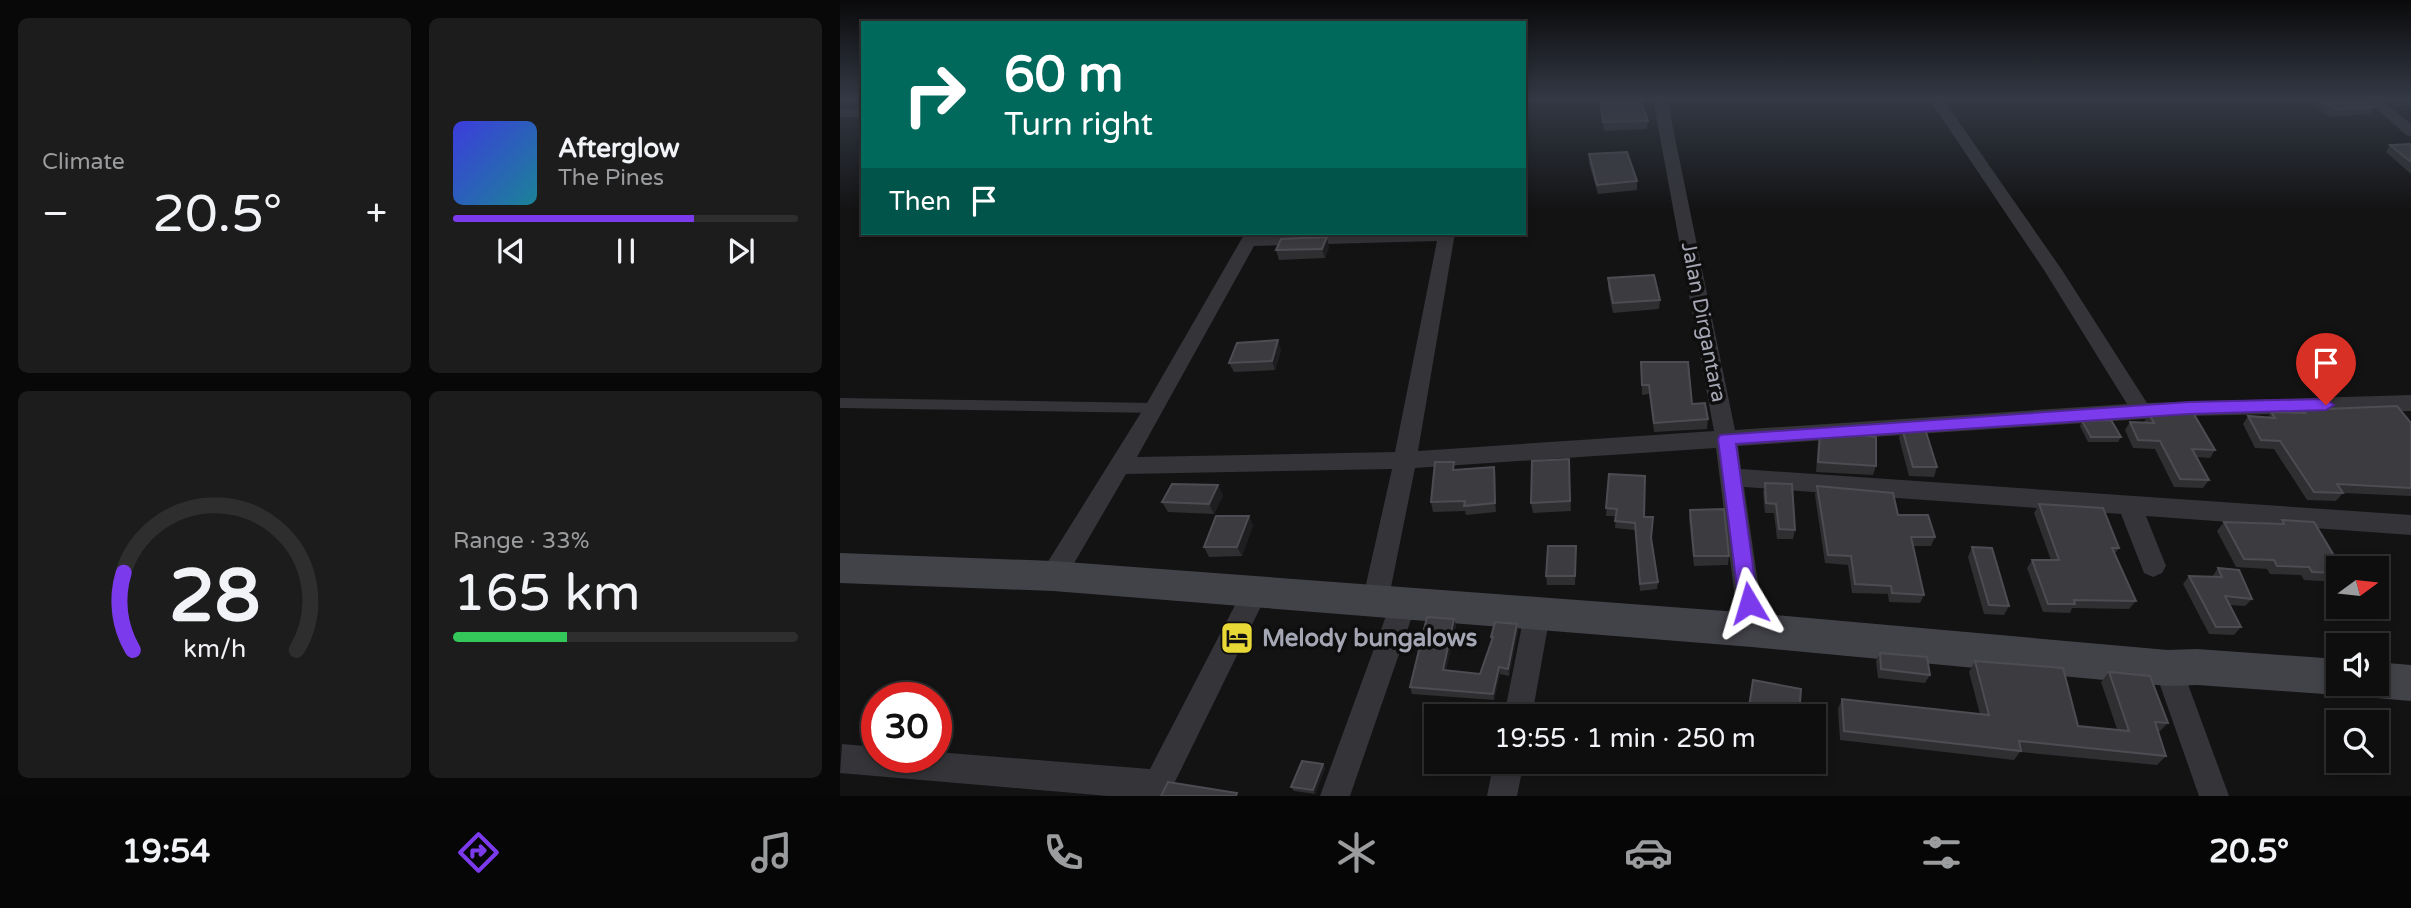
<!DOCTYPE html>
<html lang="en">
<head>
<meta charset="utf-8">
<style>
  :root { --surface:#0e0e0f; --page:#1c1c1d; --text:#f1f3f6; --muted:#9b9c9e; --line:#2e2e2f; --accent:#7c3aed }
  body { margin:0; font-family:"Varela Round",sans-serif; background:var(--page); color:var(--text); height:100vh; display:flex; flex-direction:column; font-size:26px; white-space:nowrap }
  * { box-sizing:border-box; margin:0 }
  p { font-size:23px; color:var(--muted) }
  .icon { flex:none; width:38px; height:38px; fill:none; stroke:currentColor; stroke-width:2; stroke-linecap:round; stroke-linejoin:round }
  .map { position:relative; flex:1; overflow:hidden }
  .sheet { display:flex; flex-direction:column; gap:18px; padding:18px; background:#080808; width:840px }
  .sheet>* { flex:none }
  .top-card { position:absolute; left:21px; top:21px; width:665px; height:214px; border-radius:0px; box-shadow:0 4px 10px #0003,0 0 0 2px var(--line); background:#00695c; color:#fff; overflow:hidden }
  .needle { width:46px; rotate:75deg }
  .tools { position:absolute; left:1486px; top:556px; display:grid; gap:14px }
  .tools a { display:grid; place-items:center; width:63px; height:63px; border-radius:0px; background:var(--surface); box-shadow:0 4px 10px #0003,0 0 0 2px var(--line); font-size:35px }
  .speed { position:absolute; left:21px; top:682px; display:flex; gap:14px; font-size:35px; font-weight:700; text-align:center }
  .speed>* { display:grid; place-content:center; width:91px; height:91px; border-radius:50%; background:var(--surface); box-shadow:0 4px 10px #0003,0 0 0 2px var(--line); line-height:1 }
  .speed .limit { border:10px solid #d22; background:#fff; color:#111 }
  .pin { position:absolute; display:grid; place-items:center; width:60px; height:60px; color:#fff; margin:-72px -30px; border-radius:50% 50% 50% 0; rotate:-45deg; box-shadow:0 0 7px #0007 }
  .pin .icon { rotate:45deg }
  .me { position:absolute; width:77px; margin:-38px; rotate:353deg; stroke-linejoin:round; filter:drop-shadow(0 0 5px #0008) }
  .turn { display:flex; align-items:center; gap:24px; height:147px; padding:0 28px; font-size:32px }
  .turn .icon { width:91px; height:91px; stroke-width:2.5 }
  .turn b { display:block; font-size:49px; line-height:60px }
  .then { display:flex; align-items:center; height:66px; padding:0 28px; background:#0003; gap:14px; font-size:26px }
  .big { font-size:52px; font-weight:600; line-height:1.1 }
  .sheet .widget { flex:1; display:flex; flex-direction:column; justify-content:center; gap:10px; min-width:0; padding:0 24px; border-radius:10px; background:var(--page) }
  .sheet .dial { align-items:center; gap:0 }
  .dial svg { height:182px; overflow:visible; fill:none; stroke:var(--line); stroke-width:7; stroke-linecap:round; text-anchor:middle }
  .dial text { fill:var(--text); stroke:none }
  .song { display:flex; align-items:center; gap:21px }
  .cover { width:84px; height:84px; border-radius:10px; background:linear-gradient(135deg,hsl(240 70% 55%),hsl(190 70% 35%)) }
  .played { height:7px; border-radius:4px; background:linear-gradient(90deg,var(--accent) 70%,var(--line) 70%) }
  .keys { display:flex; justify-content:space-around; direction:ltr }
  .heat { display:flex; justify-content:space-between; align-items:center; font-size:38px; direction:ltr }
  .charge { height:10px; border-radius:5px; background:linear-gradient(90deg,#34c759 33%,var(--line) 0) }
  .sheet .tiles { flex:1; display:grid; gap:18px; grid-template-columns:repeat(2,1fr) }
  .trip { position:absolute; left:584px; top:704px; width:402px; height:70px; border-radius:0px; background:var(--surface); box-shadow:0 4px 10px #0003,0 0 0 2px var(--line); font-weight:600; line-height:70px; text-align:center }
  .tab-bar { display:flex; height:112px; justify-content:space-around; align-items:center; background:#060606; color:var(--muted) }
  .tab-bar .icon { width:49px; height:49px }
  .tab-bar .selected { color:var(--accent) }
  .tab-bar b { font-size:32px; color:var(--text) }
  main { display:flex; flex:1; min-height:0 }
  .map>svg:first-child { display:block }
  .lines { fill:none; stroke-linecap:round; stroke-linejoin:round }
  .lane { stroke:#343439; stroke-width:10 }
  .street { fill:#343439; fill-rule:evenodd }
  .secondary { fill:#424249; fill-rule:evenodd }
  .wall { fill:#2f2f32 }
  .shaded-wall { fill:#1e1e20 }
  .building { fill:#3c3c40; stroke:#4c4c52; stroke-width:2 }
  .route { fill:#7c3aed; stroke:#51269a; stroke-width:2 }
  .labels { text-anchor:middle; stroke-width:7; stroke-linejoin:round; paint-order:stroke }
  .street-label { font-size:21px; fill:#a5a6b4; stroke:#0e0e0f }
  .near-poi-label { font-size:24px; font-weight:bold; fill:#a5a6b4; stroke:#0e0e0f; text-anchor:start }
</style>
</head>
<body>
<main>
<section class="sheet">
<div class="tiles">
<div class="widget"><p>Climate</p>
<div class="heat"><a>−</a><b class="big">20.5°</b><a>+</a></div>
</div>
<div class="widget">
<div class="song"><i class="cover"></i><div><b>Afterglow</b><p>The Pines</p></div></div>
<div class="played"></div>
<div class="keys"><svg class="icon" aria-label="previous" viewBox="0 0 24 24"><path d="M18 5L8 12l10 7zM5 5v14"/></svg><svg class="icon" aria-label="pause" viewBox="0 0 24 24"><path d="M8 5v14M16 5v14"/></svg><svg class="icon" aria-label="next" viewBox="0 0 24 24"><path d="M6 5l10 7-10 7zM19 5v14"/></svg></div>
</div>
<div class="widget dial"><svg viewBox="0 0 100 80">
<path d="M14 69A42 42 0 1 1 86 69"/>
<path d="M14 69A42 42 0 0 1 10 35" stroke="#7c3aed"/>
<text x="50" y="56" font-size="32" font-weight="700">28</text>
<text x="50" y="72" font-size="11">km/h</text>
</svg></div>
<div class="widget"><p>Range · 33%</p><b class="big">165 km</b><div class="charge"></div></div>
</div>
</section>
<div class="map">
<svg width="1571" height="796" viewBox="0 0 1571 796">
  <rect width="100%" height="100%" fill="#131314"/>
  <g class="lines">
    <!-- lane -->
    <path class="lane" d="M0,403L315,408"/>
    <!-- street -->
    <g class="street">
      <path d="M813,99H827L895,430L1287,404L1204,270L1089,99H1103L1222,270L1307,403L1571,395V411L1349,416L898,446L901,469L1571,515V535L1306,516L1326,566L1322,573L1313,577L1304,573L1281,514L904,487L925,630L921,638L912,642L903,638L899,630L876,448L575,468L548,602L544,610L535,613L526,610L522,602L552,469L286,474L222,584L213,587L204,584L200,576L204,568L307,403L405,233H421L420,236L615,233L578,451L874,431ZM597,241L555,452L297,457L414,246Z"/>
      <path d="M1526,99H1541L1571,124V136L1566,135Z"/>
      <rect x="0" y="109" width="23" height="8"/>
      <path d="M415,581L424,584L428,592L328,796H268L0,773L2,744L37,747V758H96V752L310,769L406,584Z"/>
      <path d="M563,594L572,597L576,605L510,796H480L550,605L554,597Z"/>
      <path d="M697,603L706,607L710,615L692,716H664L684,615L688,607Z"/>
      <path d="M1328,655L1338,659L1342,668L1389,796H1359L1314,668L1318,659Z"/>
      <path d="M654,761H684L677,796H647Z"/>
    </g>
    <!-- secondary -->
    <g class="secondary">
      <path d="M0,553L213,561L912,613L1328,650L1357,649L1498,659V684H1514L1512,690L1498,695L1357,685L1328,686L912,647L213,591L0,583Z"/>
      <path d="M1536,662L1571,665V701L1536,698L1522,693L1518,684H1536Z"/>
    </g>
  </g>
  <!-- wall -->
  <g class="wall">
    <path d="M759,99H797L808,121L807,129L764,131Z"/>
    <path d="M1466,99H1534L1530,104L1534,107L1530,114L1490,117Z"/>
    <path d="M1544,99H1571V106H1554Z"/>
    <path d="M1571,144V174L1546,152L1550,145Z"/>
    <path d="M749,154L797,181V190L758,194L749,163Z"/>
    <path d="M489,247L485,258L439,260L436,250Z"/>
    <path d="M768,278L820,300L819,309L773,313L768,288Z"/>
    <path d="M441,350L435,370L394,372L389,363Z"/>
    <path d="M801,362L852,404L868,419L867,429L814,432L809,394L802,395Z"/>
    <path d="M1462,410L1571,423V496L1503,493L1496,501L1467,500L1434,449L1415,448L1403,424L1408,416L1428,417L1431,412L1459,413Z"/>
    <path d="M1309,414L1375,450L1370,458L1357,457L1369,480L1363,488L1334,487L1315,449L1293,448L1285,430L1290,422L1305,423L1304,422Z"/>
    <path d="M1242,421L1281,437L1278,442H1248L1240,426Z"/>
    <path d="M1062,428L1097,467L1094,477L1069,476L1059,438Z"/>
    <path d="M980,434L1036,466L1033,475L976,472L978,443Z"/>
    <path d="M729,459L731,511L693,513L691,503Z"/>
    <path d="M654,467L656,476V512L626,515L625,511L593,512L591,502L616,470Z"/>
    <path d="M769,474L804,517L811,539L818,582L817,589L800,591L795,530L775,528L776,516H766Z"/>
    <path d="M925,483L955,530L953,539H937L934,513H925L923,492Z"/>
    <path d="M977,486L1095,537L1091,546H1073L1084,595L1080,603L1049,602L1048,594L1012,593L1008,565L985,563L975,495Z"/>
    <path d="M383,495L374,514L328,512L322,502Z"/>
    <path d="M1199,504L1279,548L1274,555L1296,601L1289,609L1232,608L1230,613L1203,612L1187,568L1192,560H1211L1194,513Z"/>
    <path d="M850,510L889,556L888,565L854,566L849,519Z"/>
    <path d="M1442,520L1498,569V580L1497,582L1464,580L1461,575L1430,574L1427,569L1396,567L1377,531L1384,522L1438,524Z"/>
    <path d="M413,525L402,556L369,557L364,547Z"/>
    <path d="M1132,547L1169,606L1164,615L1144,614L1128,557Z"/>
    <path d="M736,555L735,585H707L706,576Z"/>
    <path d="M1378,568L1412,599L1405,606L1389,605L1401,627L1394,635L1369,634L1343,584L1349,576L1372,577Z"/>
    <path d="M614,619L616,626L606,670L640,674L652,642L651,637L678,631L669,676L660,674L654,700L572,694L570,687Z"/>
    <path d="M1040,653L1090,675L1085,683L1038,678L1036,661Z"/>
    <path d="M1135,661L1238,726L1277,729L1261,682L1269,672L1328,723L1318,733L1326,756L1317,765L1180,752L1174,760L1000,740L998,709L1002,699L1140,714L1129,672Z"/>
    <path d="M913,680L959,716L907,715Z"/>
    <path d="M483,764L485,768L475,794L454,791L451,787Z"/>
  </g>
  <!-- shaded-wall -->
  <g class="shaded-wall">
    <path d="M487,237L489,247L485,258L482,249Z"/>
    <path d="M438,340L441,350L435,370L432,361Z"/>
    <path d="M654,467L656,476V512L655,503Z"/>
    <path d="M378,485L383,495L374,514L369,504Z"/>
    <path d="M409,516L413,525L402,556L397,547Z"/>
    <path d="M614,619L616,626L605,676L603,670Z"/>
    <path d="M677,624L678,631L669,676L668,669Z"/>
    <path d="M659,667L660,674L654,700L653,694Z"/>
    <path d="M483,764L485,768L475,794L473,790Z"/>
  </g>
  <!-- building -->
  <g class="building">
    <path d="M760,99H800L808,121L763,122Z"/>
    <path d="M1480,99H1522L1534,107L1495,109Z"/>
    <path d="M1571,144V162L1550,145Z"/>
    <path d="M787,152L797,181L757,185L749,154Z"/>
    <path d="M487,237L482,249L436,250L441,239Z"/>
    <path d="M814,275L820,300L773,303L768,278Z"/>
    <path d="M438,340L432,361L389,363L397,343Z"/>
    <path d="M801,362H848L852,404L865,403L868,419L814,423L809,385H802Z"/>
    <path d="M1557,406L1571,423V488L1497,484L1503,493L1474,492L1440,441L1421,440L1408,416L1435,418L1431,412L1465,413L1462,410Z"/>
    <path d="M1352,411L1375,450L1352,449L1369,480L1340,479L1320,441L1298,440L1290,422L1314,423L1309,414Z"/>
    <path d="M1271,420L1281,437H1251L1242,421Z"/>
    <path d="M1062,428L1085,429L1097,467H1073Z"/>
    <path d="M1003,432L1036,437V466L978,462L980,434Z"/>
    <path d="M729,459L730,501L691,503L692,461Z"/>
    <path d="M595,462H614L613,470L654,467L655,503L624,506L625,501L591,502Z"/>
    <path d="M769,474L805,476L804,517H813L811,538L818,582L800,584L795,523L775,521L777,509L766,508Z"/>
    <path d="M925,483L952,484L955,530L939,529L936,504L926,503Z"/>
    <path d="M332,484L378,485L369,504L322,502Z"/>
    <path d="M977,486L1053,493L1058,515H1088L1095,537H1071L1084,595L1052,593L1051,586L1015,584L1011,556L988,555Z"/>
    <path d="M1199,504L1263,508L1279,548H1272L1296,601L1234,600L1235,604H1208L1192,560H1219Z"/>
    <path d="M884,509L889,556H854L850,510Z"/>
    <path d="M376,516H409L397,547H364Z"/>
    <path d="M1442,520L1474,522L1502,569H1498V573L1472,572L1469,567L1437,566L1434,560L1404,559L1384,522L1444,524Z"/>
    <path d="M708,546H736L735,576H706Z"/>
    <path d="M1132,547L1152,548L1169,606L1149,605Z"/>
    <path d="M1378,568L1399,570L1412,599L1385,596L1401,627H1376L1349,576L1382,577Z"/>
    <path d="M587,617L614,619L603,670L640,674L653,637H651L655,622L677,624L668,669L659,667L653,694L570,687Z"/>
    <path d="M1040,653L1087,657L1090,675L1041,669Z"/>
    <path d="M1135,661L1223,668L1238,726L1289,731L1269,672L1310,676L1328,723L1315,722L1326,756L1179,741L1181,751L1004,731L1002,699L1149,715Z"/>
    <path d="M913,680L961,689L959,716H952L909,707Z"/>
    <path d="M462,761L483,764L473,790L451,787Z"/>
    <path d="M328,782L397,793L396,796H321Z"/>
  </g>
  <!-- sky -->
  <linearGradient id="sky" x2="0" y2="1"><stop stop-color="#0a0a0b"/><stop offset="0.47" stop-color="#333945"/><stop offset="1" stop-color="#333945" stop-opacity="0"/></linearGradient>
  <rect width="1571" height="210" fill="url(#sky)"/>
  <!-- route -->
  <path class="route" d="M1486,399L1494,405L1486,410L1349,414L896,444L918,603L916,609L909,612L902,609L899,603L878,439L880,435L1349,402Z"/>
  <!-- icons -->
  <defs>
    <symbol id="hotel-square" viewBox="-11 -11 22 22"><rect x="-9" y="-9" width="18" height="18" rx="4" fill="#e9d936" stroke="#0e0e0f"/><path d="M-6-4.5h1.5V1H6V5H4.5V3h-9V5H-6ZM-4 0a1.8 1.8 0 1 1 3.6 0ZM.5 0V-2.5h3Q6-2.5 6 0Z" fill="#111"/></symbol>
  </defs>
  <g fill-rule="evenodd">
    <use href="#hotel-square" x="378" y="619" width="38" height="38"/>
  </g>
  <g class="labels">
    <!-- street labels -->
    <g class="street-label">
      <text transform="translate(864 322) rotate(79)" y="7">Jalan Dirgantara</text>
    </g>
    <!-- near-poi labels -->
    <g class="near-poi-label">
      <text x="422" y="646">Melody bungalows</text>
    </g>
  </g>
</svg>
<div class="tools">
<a><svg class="needle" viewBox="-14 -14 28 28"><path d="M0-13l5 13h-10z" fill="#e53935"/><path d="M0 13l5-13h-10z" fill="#9b9c9e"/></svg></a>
<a><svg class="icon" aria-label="sound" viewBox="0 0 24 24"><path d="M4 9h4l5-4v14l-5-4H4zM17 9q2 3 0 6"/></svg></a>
<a><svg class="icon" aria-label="search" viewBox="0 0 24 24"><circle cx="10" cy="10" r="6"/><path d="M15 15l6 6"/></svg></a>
</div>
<div class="speed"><div class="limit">30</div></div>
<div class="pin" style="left:1486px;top:405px;background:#d93025"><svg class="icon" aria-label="arrive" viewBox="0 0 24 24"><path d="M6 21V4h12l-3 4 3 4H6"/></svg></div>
<svg class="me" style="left:909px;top:603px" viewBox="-20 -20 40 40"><path d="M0-17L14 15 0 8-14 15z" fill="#7c3aed" stroke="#fff" stroke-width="4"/></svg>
<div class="trip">19:55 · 1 min · 250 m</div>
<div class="top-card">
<div class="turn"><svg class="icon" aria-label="right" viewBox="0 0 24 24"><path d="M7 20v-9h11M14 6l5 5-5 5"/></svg><div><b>60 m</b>Turn right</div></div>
<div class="then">Then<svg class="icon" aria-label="arrive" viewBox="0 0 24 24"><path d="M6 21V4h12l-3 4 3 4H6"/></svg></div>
</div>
</div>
</main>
<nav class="tab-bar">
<b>19:54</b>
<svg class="icon selected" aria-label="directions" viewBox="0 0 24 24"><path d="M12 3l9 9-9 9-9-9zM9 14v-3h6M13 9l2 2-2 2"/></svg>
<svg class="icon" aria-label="music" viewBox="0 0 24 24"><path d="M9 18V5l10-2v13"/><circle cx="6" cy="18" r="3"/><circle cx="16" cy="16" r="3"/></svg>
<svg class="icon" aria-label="phone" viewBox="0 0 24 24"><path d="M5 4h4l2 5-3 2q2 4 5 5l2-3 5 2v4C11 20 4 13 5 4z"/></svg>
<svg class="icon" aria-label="climate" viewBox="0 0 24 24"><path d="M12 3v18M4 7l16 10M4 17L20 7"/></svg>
<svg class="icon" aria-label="car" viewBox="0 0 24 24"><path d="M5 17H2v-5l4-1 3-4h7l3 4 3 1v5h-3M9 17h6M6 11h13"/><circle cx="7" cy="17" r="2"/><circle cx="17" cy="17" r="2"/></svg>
<svg class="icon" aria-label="filters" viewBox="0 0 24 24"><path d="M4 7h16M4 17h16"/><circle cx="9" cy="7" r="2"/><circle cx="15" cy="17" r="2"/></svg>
<b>20.5°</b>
</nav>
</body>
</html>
